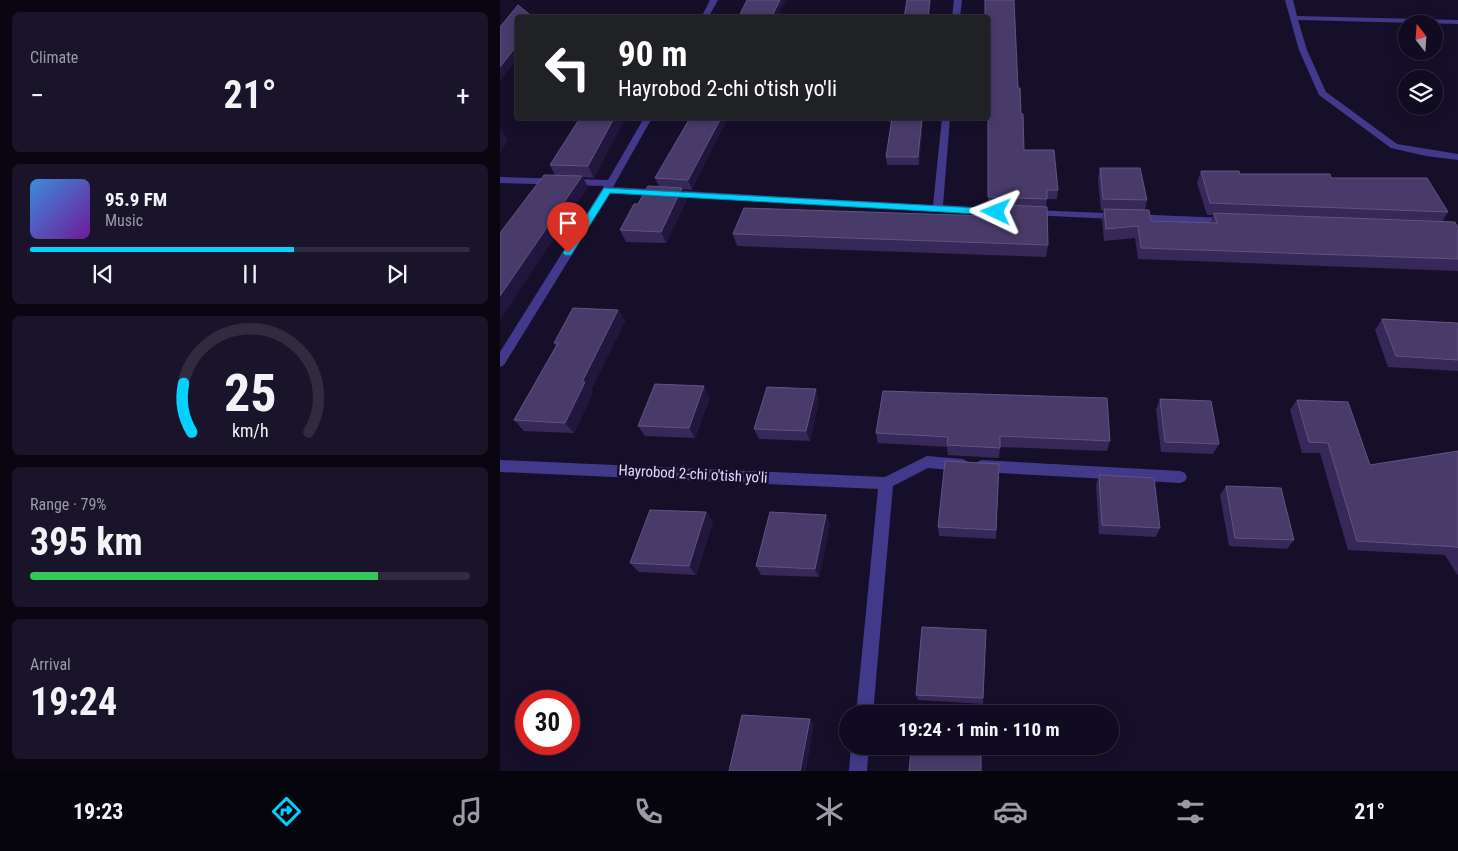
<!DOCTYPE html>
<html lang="en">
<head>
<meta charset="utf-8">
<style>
  :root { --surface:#100b20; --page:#191429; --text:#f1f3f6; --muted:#9c9ba5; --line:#302b3e; --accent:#04d1ff }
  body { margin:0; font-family:"Roboto Condensed",sans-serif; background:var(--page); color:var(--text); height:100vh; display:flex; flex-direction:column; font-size:19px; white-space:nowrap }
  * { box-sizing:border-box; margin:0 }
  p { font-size:16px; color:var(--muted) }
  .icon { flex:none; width:28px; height:28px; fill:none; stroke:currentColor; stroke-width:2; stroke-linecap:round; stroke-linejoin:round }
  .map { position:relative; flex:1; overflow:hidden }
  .sheet { display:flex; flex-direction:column; gap:12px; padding:12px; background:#090612; width:500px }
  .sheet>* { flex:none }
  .top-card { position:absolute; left:15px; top:15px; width:475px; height:105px; border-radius:5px; box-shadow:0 2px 12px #0003,0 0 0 1px var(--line); background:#202124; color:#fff; overflow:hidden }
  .needle { width:32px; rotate:343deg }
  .buttons { position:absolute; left:898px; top:15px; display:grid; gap:10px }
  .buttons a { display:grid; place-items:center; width:45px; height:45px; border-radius:50%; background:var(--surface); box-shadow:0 2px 12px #0003,0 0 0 1px var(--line); font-size:25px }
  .speed { position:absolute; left:15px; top:690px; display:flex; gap:10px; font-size:25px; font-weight:700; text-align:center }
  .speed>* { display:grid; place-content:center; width:65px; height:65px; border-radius:50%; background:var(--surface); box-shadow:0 2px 12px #0003,0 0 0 1px var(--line); line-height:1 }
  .speed .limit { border:8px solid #d22; background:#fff; color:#111 }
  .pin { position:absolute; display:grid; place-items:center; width:42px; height:42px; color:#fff; margin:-51px -21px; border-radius:50% 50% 50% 0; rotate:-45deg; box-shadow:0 0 5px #0007 }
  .pin .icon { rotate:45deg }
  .me { position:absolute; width:55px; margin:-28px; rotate:272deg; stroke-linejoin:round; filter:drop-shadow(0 0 4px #0008) }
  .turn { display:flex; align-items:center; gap:18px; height:105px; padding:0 20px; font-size:22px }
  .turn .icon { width:65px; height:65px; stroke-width:2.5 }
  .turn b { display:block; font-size:35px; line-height:42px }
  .big { font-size:38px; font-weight:700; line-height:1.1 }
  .sheet .widget { flex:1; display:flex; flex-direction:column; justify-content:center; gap:8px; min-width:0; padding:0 18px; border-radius:8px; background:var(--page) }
  .sheet .dial { align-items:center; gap:0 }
  .dial svg { height:130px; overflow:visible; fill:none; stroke:var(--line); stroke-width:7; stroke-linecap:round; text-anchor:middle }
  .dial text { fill:var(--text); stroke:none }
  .song { display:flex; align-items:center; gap:15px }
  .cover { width:60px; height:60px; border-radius:8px; background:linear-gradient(135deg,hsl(210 70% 55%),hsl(280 70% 35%)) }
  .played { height:5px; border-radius:2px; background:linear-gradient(90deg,var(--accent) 60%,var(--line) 60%) }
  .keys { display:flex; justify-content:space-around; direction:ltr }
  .heat { display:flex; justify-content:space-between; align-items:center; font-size:28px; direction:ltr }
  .charge { height:8px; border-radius:4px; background:linear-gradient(90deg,#34c759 79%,var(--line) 0) }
  .trip { position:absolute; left:339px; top:705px; width:280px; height:50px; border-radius:25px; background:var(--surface); box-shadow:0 2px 12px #0003,0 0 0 1px var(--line); font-weight:700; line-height:50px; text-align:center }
  .tabs { display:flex; height:80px; justify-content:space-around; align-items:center; background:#06040d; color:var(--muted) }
  .tabs .icon { width:35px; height:35px }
  .tabs .on { color:var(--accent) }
  .tabs b { font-size:22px; color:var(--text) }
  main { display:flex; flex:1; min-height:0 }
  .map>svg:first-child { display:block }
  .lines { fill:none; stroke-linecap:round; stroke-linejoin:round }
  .lane { fill:#43398a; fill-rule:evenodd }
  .street { fill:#43398a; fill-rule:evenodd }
  .wall { fill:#362858 }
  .shaded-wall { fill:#21163e }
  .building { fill:#483b6a; stroke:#605481 }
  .route { fill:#04d1ff; stroke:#0388a6 }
  .labels { text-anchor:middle; stroke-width:5; stroke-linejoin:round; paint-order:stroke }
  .street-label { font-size:15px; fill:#e0d8ff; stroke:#160f2a }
</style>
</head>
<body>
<main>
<section class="sheet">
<div class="widget"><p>Climate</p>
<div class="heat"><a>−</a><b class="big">21°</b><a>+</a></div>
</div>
<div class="widget">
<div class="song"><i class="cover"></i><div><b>95.9 FM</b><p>Music</p></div></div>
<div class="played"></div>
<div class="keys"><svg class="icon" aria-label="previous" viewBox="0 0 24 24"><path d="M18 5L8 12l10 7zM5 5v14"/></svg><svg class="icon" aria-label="pause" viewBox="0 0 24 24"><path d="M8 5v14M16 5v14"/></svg><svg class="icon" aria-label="next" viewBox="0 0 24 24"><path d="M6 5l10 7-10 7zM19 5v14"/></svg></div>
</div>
<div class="widget dial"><svg viewBox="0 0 100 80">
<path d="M14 69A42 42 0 1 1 86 69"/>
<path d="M14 69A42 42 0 0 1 9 39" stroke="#04d1ff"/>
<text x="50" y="56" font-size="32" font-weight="700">25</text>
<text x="50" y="72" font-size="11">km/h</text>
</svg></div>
<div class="widget"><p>Range · 79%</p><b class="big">395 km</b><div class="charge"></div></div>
<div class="widget"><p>Arrival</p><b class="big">19:24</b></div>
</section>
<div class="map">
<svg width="958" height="771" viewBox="0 0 958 771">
  <rect width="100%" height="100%" fill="#160f2a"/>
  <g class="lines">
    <!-- lane -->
    <path class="lane" d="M785,0H793L797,16L958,20V24L798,20L807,50L826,92L897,144L958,154V160L926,156L891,148L819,95L799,50Z"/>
    <!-- street -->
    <g class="street">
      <path d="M210,0H218L208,18H201Z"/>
      <path d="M454,0H462L460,18H452Z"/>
      <path d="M144,118H152L113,187L433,205L442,118H450L443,205L504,209L509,212L504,215L110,193L4,365L0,367V352L104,186L0,183V177L108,180Z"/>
      <path d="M532,210L726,218L731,221L726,224L528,215V211Z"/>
      <path d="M427,456L462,459L467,461L469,465L467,469L462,471L428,468L393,486L373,714H356L378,489L0,472V460L385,477Z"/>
      <path d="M482,460L680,471L685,473L687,477L685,481L680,483L482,472L477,470L475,466L477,462Z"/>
      <path d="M351,746H369L367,771H349Z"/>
    </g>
  </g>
  <!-- wall -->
  <g class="wall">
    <path d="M518,88L524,150L558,190L557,199H547L546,206L548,245L546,257L237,246L233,234L488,216V115Z"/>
    <path d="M80,118H125L94,178L83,177L88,187L55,175L50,165Z"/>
    <path d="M190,118L192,190L183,189L187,199L166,243L126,242L120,230L159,186L155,178Z"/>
    <path d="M388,118H423L419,165H387L386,157L391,122H389Z"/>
    <path d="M600,168L647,200L645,210L651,221L710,223L713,215H707L697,183L701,171L740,174L831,178L948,212L942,222L958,228V271L638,259L635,238L604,241L602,220L604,210H601L598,179Z"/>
    <path d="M118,310L125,321L91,390L93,392L74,433L24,431L14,420L56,346L54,343Z"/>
    <path d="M882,319L958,323V371L888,367L875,330Z"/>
    <path d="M383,391L610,441L607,451L500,447L499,458L448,455L447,447L378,443L376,433Z"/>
    <path d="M210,397L195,438L145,436L138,426Z"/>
    <path d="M660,399L719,444L713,454L661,452L656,409Z"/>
    <path d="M319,400L310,441L259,439L254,429Z"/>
    <path d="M797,400L870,465L958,451V576L945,555L848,550L820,453H802L790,410Z"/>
    <path d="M499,464L496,539L439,536L438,527Z"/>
    <path d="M599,475L660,528L656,537L599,534L596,485Z"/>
    <path d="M726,486L794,540L787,549L729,546L720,495Z"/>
    <path d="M206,512L213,522L196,575L139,572L130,563Z"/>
    <path d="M330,524L319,577L261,575L256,566Z"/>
    <path d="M486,630L483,704L418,700L416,695Z"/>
  </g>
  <!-- shaded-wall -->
  <g class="shaded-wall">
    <path d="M280,0H286L277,18H271Z"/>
    <path d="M430,0H431L429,18H428Z"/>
    <path d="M18,44V58L0,81V67Z"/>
    <path d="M114,118H125L94,178L88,166Z"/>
    <path d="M221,118H228L192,190L188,180Z"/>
    <path d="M422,118H423L419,165L418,157Z"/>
    <path d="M1,129L8,141L0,153V131Z"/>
    <path d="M82,176L88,187L0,320V296Z"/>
    <path d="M182,188L187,199L166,243L161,232Z"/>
    <path d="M118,310L125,321L91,390L93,392L74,433L65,423L82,382Z"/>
    <path d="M204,386L210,397L195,438L189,428Z"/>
    <path d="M316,389L319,400L310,441L306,431Z"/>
    <path d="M206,512L213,522L196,575L189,566Z"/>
    <path d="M326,515L330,524L319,577L315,569Z"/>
    <path d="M310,719L314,724L306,771H300Z"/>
  </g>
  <!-- building -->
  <g class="building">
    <path d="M247,0H280L271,18H238Z"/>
    <path d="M407,0H430L428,18H404Z"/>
    <path d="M485,0H514L518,88H520L521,114H523L524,150H554L558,190H547V199L488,197V18H485Z"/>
    <path d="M18,5L34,18H18V44L0,67V27Z"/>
    <path d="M80,118H114L88,166L50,165Z"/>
    <path d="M190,118H221L188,180L155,178Z"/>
    <path d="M392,118H422L418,157H386Z"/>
    <path d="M600,168H640L647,200L603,199Z"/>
    <path d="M701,171H739L740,174H830L831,178H927L948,212L710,203Z"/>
    <path d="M44,175L82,176L0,296V233Z"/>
    <path d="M148,186L182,188L161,232L120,230L134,204H138Z"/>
    <path d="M488,204L547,207L548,245L233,234L244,208L488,216Z"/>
    <path d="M604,209L649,210L651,221L717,223L714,213L955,222L958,228V259L641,248L638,226L606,229Z"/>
    <path d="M73,308L118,310L82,382H85L65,423L14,420L58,343H54Z"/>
    <path d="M882,319L958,323V360L896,356Z"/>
    <path d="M155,384L204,386L189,428L138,426Z"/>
    <path d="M267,387L316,389L306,431L254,429Z"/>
    <path d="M383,391L607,398L610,441L500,436V448L447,445L448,437L376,433Z"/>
    <path d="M660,399L711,401L719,444L665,442Z"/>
    <path d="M797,400L848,402L870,465L958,451V548L957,547L857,541L828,443L809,442Z"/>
    <path d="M445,461L499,464L496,530L438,527Z"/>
    <path d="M599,475L654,478L660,528L602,525Z"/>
    <path d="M726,486L781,488L794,540L735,538Z"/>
    <path d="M150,510L206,512L189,566L130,563Z"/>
    <path d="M270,512L326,515L315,569L256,566Z"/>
    <path d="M422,627L486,630L483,698L416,695Z"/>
    <path d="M242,715L310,719L300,771H229Z"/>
    <path d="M411,751L481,756V771H409Z"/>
  </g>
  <!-- route -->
  <path class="route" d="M104,188L496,209L501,212L496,215L110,193L71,255H65L63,253Z"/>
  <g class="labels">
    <!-- street labels -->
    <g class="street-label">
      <text transform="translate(193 474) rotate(3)" y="5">Hayrobod 2-chi o'tish yo'li</text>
    </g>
  </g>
</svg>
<div class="buttons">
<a><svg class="needle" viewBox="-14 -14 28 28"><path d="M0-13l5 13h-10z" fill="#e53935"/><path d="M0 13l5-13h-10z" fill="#9c9ba5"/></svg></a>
<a><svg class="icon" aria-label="layers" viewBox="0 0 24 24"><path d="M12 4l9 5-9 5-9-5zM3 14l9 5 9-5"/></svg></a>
</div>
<div class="speed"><div class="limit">30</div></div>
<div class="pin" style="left:68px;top:253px;background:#d93025"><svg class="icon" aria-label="arrive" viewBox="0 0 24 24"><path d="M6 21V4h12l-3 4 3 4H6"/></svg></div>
<svg class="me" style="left:496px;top:212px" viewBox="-20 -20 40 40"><path d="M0-17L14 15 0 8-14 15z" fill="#04d1ff" stroke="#fff" stroke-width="4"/></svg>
<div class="trip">19:24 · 1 min · 110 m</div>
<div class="top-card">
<div class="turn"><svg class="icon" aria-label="left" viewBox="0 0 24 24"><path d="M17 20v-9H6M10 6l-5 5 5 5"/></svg><div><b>90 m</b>Hayrobod 2-chi o'tish yo'li</div></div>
</div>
</div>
</main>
<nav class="tabs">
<b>19:23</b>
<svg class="icon on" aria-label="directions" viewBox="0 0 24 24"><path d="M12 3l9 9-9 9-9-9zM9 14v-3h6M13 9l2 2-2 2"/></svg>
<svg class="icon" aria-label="music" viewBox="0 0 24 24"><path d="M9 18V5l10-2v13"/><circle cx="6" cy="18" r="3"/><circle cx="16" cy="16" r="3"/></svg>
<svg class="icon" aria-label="phone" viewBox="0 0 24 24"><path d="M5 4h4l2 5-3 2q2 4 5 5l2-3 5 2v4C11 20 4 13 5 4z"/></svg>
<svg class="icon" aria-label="climate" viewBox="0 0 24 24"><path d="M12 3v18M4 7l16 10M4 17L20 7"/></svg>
<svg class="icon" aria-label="car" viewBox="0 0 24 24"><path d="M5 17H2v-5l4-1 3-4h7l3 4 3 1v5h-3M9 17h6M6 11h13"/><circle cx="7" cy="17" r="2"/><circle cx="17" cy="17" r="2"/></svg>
<svg class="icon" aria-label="filters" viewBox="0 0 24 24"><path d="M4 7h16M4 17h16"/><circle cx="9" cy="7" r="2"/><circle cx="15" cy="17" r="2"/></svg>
<b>21°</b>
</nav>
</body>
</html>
